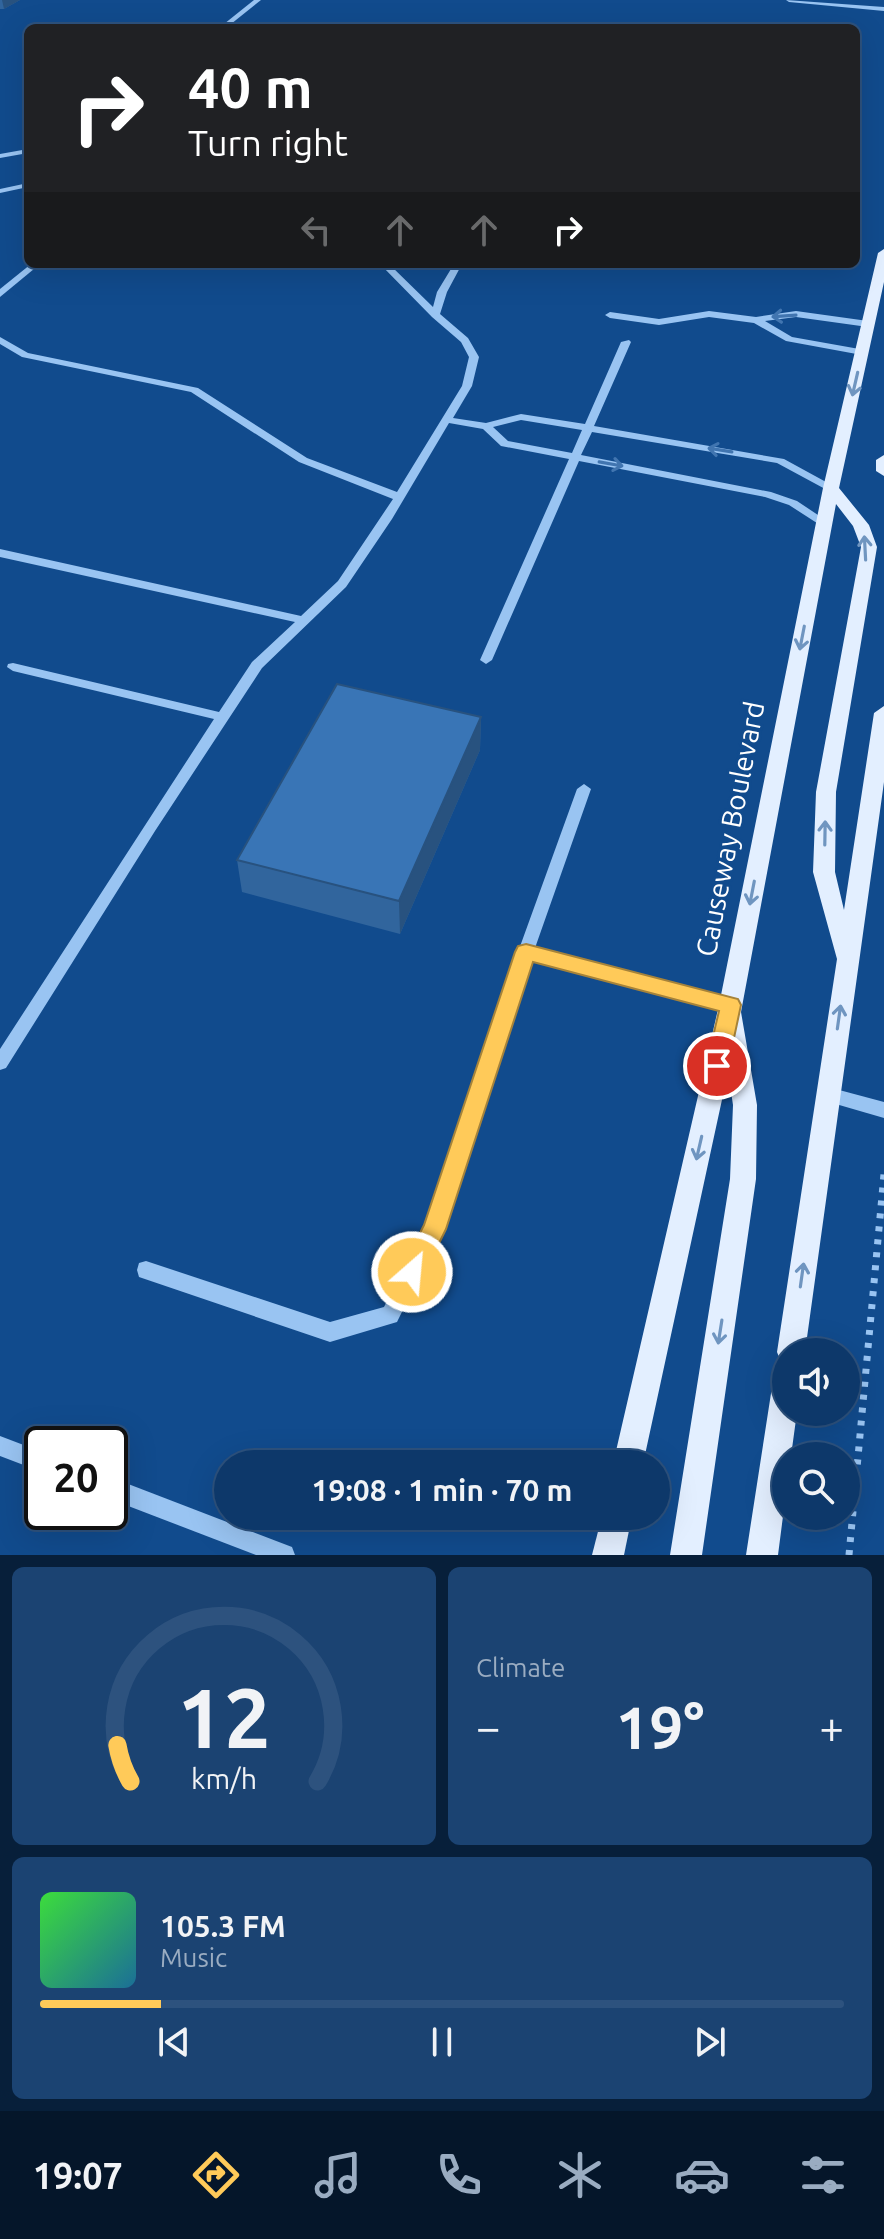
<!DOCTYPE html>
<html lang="en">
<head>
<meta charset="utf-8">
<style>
  :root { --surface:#0d386a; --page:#1b4372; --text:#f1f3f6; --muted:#9aacc1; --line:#2d527e; --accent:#ffca59 }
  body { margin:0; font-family:Ubuntu,sans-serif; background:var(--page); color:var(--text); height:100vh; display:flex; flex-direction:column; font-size:30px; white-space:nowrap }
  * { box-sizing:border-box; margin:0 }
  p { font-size:26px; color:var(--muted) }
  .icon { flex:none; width:44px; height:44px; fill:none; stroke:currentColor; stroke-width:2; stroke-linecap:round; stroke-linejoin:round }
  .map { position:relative; height:1555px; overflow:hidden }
  .drawer { display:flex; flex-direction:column; gap:12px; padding:12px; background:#071f3a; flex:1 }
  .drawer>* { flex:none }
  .hud { position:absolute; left:24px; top:24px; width:836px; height:244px; border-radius:12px; box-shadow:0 8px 32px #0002,0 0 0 2px var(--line); background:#202124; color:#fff; overflow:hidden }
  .fabs { position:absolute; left:772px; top:1338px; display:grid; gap:16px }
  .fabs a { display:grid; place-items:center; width:88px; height:88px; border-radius:50%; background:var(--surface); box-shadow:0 8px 32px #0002,0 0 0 2px var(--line); font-size:40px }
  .speed { position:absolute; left:24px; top:1426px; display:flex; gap:16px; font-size:40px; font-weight:700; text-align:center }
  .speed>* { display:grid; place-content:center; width:104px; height:104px; border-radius:50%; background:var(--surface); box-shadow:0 8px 32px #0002,0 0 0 2px var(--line); line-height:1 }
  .speed .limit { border:4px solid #111; border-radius:12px; background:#fff; color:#111 }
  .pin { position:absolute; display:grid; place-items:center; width:68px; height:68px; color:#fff; margin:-34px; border:4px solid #fff; border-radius:50%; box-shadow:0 2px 8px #0007 }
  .me { position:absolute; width:88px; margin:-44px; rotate:27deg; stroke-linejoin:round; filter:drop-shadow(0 0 6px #0008) }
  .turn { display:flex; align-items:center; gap:28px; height:168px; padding:0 32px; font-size:36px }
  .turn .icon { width:104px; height:104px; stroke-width:2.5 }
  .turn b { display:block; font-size:56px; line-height:68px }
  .lanes { display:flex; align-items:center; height:76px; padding:0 32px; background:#0003; justify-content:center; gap:40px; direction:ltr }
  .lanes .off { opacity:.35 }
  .big { font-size:60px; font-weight:600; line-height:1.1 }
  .drawer .tile { flex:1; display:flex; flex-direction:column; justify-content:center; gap:12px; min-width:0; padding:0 28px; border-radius:12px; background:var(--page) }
  .drawer .dial { align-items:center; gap:0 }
  .dial svg { height:208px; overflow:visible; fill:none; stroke:var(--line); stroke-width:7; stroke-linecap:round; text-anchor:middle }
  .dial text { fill:var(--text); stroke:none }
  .song { display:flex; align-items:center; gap:24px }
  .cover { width:96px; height:96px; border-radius:12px; background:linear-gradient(135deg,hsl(120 70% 55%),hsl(200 70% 35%)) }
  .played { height:8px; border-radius:4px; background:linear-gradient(90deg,var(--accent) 15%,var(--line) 15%) }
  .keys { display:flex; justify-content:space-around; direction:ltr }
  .heat { display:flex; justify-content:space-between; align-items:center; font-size:44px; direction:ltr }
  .drawer .tiles { flex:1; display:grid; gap:12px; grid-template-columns:1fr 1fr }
  .tile:last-child { grid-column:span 2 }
  .trip { position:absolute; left:214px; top:1450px; width:456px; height:80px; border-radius:40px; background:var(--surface); box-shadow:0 8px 32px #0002,0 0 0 2px var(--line); font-weight:600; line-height:80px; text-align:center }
  .dock { display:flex; height:128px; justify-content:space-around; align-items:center; background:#05162a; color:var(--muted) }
  .dock .icon { width:56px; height:56px }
  .dock .current { color:var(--accent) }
  .dock b { font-size:36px; color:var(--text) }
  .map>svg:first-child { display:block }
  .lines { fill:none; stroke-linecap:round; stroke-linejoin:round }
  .path { stroke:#99c4f2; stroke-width:7; stroke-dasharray:5 8; stroke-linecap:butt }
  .minor { fill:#99c4f2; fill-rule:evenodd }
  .major { fill:#e3efff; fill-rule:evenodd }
  .wall { fill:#31659d }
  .shaded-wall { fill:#28527f }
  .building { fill:#3975b6; stroke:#28527f; stroke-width:2 }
  .oneway { stroke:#4175b0 }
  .oneway2 { stroke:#6f95c0 }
  .route { fill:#ffca59; stroke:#a6833a; stroke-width:2 }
  .labels { text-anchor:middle; stroke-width:6; stroke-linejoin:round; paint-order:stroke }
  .street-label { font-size:28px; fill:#fff; stroke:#114b8d }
</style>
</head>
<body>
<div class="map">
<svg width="884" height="1555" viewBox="0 0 884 1555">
  <rect width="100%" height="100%" fill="#114b8d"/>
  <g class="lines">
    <!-- path -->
    <path class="path" d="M849,1555L884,1174"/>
    <!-- minor -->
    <g class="minor">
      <path d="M254,0H261L226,28H219Z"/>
      <path d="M786,0L884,7V11L789,2Z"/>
      <path d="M28,149V153L0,158V154Z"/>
      <path d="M28,183V187L0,193V189Z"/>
      <path d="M31,264H40L0,297V289Z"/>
      <path d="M380,264H389L433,307L437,292L454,264H462L447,292L440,314L468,338L479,357L472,386L453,418L486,423L521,414L585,424L621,342L629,340L631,342L594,426L784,459L837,488L835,490H827L777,463L592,432L581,455L771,492L797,501L830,523L824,526L820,525L789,505L765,497L579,461L492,660L486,664L480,660L569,459L501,446L483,429L449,423L392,519L346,587L262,668L155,831L6,1068L0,1070V1049L214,719L13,671L7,667L8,664L13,663L219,712L252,662L295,622L0,557V549L301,616L338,581L393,499L299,462L191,392L22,357L0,344V337L28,353L198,388L307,458L397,492L462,386L469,357L461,342L432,317ZM521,420L582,430L572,453L508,441L493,427Z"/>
      <path d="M709,311L756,317L796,311L868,321L873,324L868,327L796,317L765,321L792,337L865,350L867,352L862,355L786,341L754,323L709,317L659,325L610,318L605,315L610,312L659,319Z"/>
      <path d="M584,784L591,789L535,948L731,998L737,1000L739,1005L737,1010L731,1012L531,960L443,1229L397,1322L330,1342L139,1277L137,1270L139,1263L146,1261L330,1322L384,1307L426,1226L518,952L577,789Z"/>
      <path d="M828,1087L884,1102V1118L822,1100L819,1095L822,1090Z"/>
      <path d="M0,1436L42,1452V1472L0,1456Z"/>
      <path d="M110,1477L292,1547L295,1555H256L110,1499Z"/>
    </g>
    <!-- major -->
    <g class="major">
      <path d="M884,249V282L839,488L869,525L877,547L836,792L835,872L844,910L874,713L884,706V782L805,1352H786V1364L781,1362L777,1352L837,959L813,872L816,792L861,547L853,526L836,504L741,1012L757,1105L756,1179L702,1555H670L730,1179L733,1105L728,1072L643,1464H613L719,1005L823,488L878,253Z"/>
      <path d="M884,455V476L876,471V460Z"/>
      <path d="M786,1373V1412H797L791,1456H786V1493L778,1555H746L772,1387L776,1377Z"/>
      <path d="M602,1516H632L624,1555H592Z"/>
    </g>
  </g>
  <!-- wall -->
  <g class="wall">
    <path d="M0,0H20L4,9H0Z"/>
    <path d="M481,717L480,750L400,934L242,892L237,860Z"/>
  </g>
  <!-- shaded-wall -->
  <g class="shaded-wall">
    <path d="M2,0H20L4,9Z"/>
    <path d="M481,717L480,750L400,934L399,901Z"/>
  </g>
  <!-- building -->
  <path class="building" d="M337,684L481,717L399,901L237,860Z"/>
  <!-- one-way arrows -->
  <defs><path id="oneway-shaft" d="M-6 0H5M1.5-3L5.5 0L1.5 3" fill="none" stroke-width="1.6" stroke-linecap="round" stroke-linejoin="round" transform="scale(2)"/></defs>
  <g class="oneway">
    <use href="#oneway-shaft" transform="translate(784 316) rotate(176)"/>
    <use href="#oneway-shaft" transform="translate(720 450) rotate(-171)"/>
    <use href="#oneway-shaft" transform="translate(611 464) rotate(10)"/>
  </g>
  <g class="oneway2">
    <use href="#oneway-shaft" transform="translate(855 384) rotate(103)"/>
    <use href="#oneway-shaft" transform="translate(865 548) rotate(-93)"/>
    <use href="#oneway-shaft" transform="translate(802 638) rotate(101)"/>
    <use href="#oneway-shaft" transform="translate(825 833) rotate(-89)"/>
    <use href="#oneway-shaft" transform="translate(752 893) rotate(101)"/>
    <use href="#oneway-shaft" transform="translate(839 1017) rotate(-82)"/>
    <use href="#oneway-shaft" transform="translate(699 1148) rotate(103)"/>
    <use href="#oneway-shaft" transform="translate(802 1275) rotate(-82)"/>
    <use href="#oneway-shaft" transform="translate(720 1332) rotate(99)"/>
  </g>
  <!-- route -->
  <path class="route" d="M526,944L738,999L741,1005L728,1066L725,1073L717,1076L709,1073L706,1066L719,1011L533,962L446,1229L421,1280L412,1284L403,1280L400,1272L424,1225L515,952L518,946Z"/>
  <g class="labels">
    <!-- street labels -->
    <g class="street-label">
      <text transform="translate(730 829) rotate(-79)" y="10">Causeway Boulevard</text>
    </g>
  </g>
</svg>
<div class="fabs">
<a><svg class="icon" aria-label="sound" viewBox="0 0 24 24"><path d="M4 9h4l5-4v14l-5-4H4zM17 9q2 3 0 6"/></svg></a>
<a><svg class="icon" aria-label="search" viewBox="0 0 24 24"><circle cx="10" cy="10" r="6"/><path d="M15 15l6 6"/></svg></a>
</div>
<div class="speed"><div class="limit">20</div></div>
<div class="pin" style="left:717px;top:1066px;background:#d93025"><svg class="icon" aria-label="arrive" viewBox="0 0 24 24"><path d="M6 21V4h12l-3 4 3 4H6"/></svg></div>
<svg class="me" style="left:412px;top:1272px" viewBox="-20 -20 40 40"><circle r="17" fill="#ffca59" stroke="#fff" stroke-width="3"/><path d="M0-11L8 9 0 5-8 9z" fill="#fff"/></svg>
<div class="trip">19:08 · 1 min · 70 m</div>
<div class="hud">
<div class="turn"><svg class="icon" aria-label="right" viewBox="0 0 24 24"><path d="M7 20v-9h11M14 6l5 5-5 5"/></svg><div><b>40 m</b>Turn right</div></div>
<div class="lanes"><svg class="icon off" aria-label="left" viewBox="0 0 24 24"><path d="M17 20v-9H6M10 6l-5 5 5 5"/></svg><svg class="icon off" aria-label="ahead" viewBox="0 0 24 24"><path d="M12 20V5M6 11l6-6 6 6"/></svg><svg class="icon off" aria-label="ahead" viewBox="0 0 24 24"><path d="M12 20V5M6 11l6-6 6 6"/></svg><svg class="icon" aria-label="right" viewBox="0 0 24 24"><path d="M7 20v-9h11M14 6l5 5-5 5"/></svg></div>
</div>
</div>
<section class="drawer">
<div class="tiles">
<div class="tile dial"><svg viewBox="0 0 100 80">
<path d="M14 69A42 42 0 1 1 86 69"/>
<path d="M14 69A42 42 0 0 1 9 55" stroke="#ffca59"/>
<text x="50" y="56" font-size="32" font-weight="700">12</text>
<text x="50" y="72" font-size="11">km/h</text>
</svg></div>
<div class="tile"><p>Climate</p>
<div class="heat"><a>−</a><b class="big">19°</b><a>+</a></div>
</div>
<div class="tile">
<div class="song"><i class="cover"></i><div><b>105.3 FM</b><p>Music</p></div></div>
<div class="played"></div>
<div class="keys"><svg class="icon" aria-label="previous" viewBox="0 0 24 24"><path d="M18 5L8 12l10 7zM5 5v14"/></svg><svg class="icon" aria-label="pause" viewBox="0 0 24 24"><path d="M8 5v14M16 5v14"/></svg><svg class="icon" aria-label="next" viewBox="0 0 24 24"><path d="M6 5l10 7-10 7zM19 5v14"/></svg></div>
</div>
</div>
</section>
<nav class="dock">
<b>19:07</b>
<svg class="icon current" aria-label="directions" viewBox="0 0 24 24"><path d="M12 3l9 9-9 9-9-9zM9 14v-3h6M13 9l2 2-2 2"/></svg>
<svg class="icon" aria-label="music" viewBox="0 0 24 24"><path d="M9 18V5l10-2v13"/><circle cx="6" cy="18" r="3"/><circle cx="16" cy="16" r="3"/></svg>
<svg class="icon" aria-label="phone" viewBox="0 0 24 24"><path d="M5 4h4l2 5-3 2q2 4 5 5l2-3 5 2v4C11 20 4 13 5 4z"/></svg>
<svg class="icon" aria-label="climate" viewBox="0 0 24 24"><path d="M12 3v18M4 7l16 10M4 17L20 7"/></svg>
<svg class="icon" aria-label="car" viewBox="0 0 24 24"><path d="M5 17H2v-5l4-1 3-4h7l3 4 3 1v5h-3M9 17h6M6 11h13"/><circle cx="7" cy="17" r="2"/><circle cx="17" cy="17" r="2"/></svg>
<svg class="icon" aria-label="filters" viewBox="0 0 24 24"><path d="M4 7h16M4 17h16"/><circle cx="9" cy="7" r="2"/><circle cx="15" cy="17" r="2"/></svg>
</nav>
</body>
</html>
